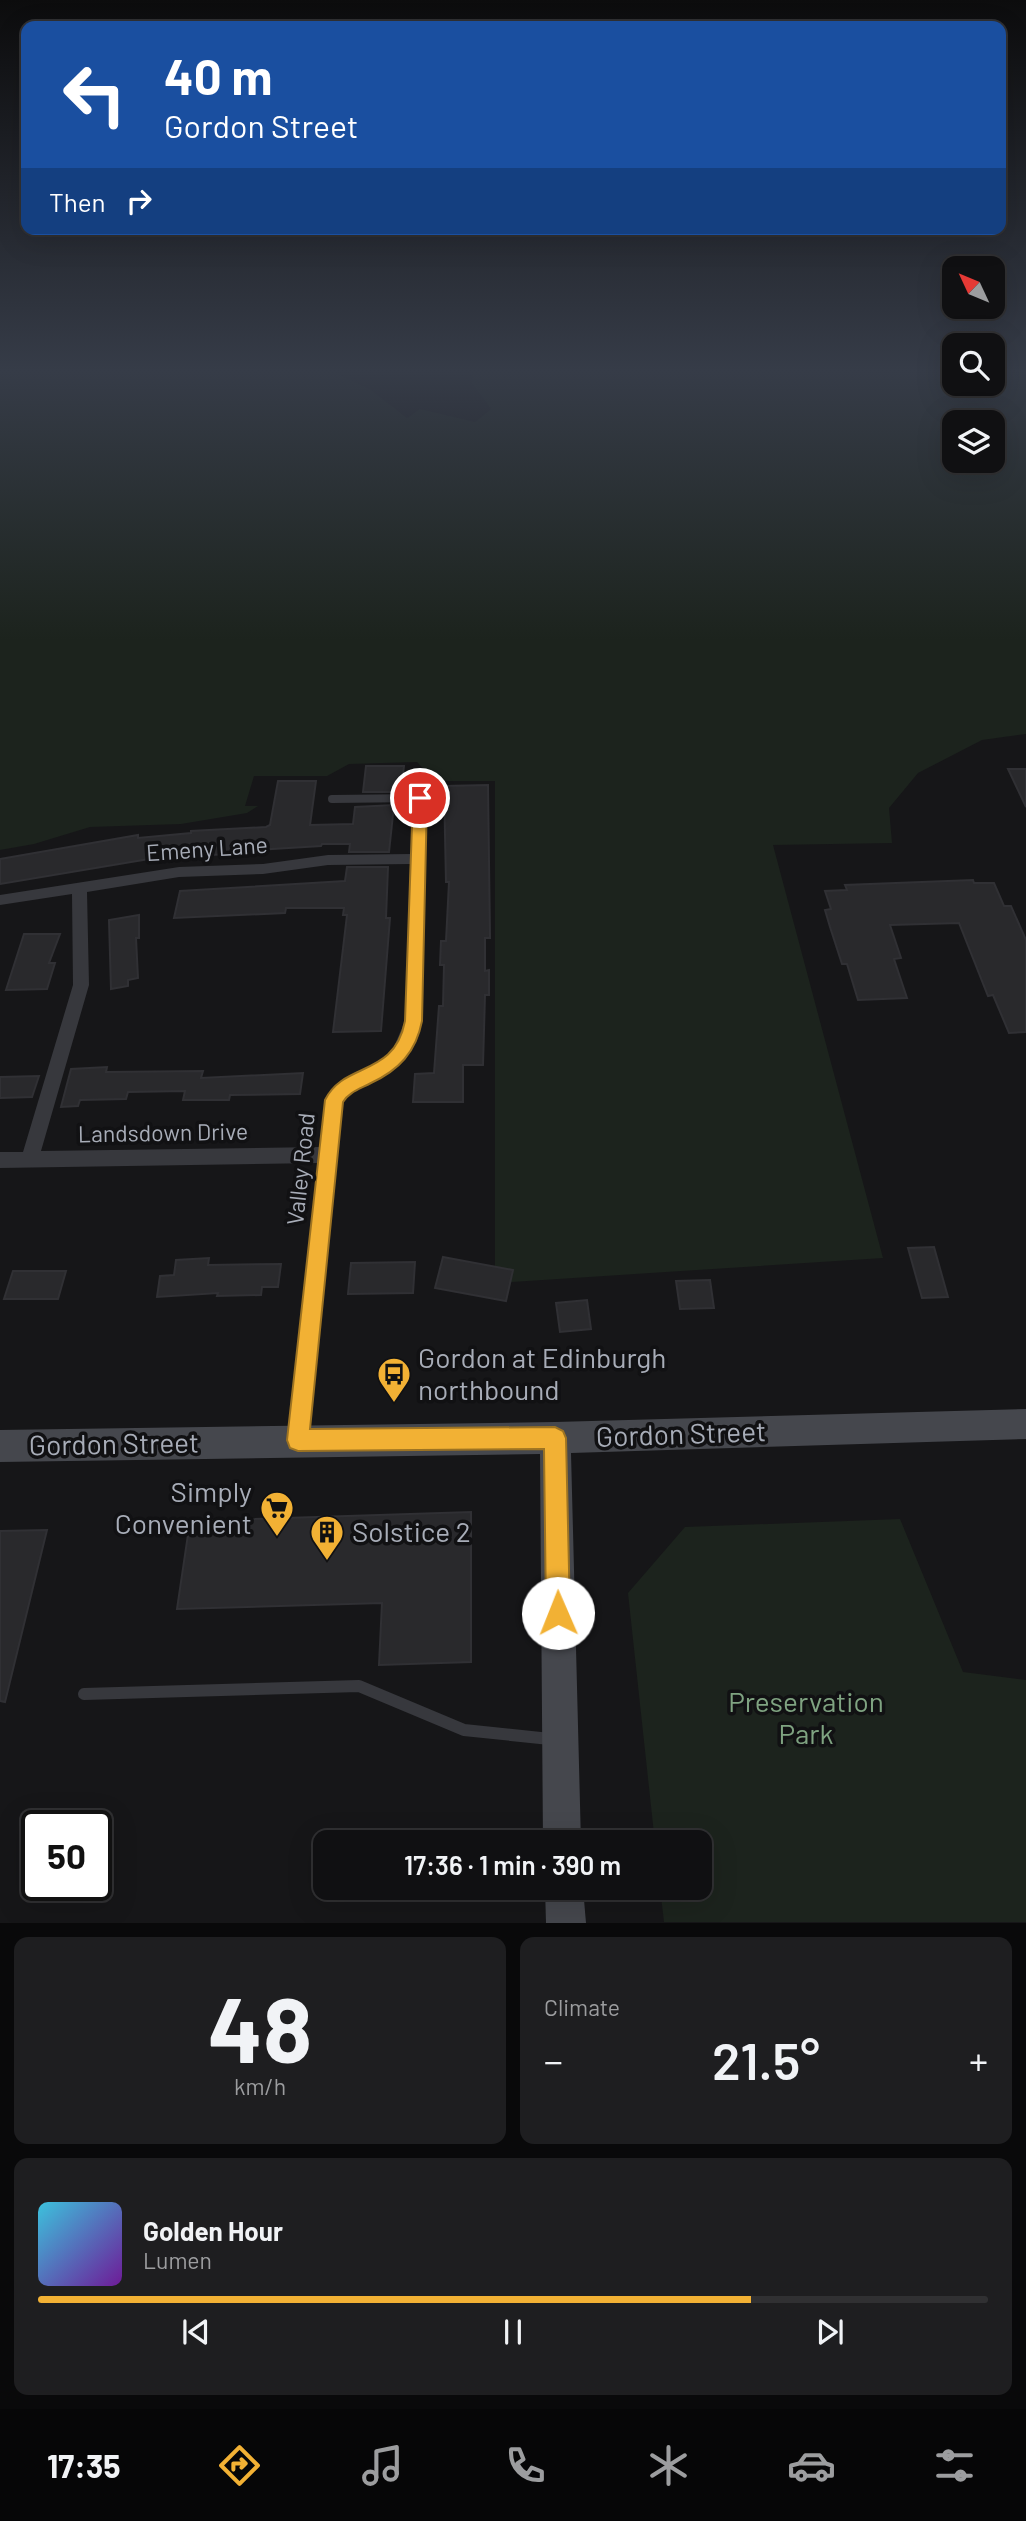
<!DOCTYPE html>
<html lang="en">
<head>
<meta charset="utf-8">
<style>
  :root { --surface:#101012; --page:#1e1e20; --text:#f1f3f6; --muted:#9c9d9f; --line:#303032; --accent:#f2b134 }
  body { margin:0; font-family:Barlow,sans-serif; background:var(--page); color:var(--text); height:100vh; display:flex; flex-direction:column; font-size:26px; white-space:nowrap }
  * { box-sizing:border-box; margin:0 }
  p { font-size:23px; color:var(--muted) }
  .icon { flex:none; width:38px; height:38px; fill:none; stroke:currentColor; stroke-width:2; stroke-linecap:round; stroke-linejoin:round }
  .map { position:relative; height:1923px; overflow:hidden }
  .sheet { display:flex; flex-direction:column; gap:14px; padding:14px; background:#09090a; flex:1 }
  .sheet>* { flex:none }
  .top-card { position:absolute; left:21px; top:21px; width:985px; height:214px; border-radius:14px; box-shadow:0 7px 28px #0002,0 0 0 2px var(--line); background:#1a4fa0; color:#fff; overflow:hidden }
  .needle { width:46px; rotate:314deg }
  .controls { position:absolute; left:942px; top:256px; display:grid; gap:14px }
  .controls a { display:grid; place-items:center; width:63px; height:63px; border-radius:14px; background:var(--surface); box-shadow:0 7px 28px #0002,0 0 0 2px var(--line); font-size:35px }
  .speed { position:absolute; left:21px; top:1810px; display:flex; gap:14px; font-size:35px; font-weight:700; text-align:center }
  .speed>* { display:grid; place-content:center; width:91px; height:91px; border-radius:50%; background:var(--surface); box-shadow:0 7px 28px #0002,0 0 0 2px var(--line); line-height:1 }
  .speed .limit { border:4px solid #111; border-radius:10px; background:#fff; color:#111 }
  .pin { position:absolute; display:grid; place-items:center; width:60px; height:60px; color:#fff; margin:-30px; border:4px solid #fff; border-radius:50%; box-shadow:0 2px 7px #0007 }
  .me { position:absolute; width:77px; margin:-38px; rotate:359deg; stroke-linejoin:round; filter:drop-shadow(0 0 5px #0008) }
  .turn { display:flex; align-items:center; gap:24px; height:147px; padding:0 28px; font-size:32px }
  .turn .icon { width:91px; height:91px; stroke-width:2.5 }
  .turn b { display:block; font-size:49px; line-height:60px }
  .then { display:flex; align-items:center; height:66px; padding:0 28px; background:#0003; gap:14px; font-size:26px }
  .big { font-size:52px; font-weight:600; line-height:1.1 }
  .sheet .card { flex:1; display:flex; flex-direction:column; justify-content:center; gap:10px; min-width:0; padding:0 24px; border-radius:14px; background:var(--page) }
  .sheet .dial { align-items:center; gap:0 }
  .dial b { font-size:91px; line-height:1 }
  .song { display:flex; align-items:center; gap:21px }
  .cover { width:84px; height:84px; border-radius:10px; background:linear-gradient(135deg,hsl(190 70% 55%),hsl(280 70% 35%)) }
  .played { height:7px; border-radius:4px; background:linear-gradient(90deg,var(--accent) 75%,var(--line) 75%) }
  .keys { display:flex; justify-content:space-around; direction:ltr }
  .heat { display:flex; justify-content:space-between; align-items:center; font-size:38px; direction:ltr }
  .sheet .tiles { flex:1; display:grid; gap:14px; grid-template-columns:1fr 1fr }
  .card:last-child { grid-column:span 2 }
  .trip { position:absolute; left:313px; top:1830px; width:399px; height:70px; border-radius:14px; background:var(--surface); box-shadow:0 7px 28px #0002,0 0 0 2px var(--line); font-weight:600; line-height:70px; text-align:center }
  .tabs { display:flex; height:112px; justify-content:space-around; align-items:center; background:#060607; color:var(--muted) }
  .tabs .icon { width:49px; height:49px }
  .tabs .active { color:var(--accent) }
  .tabs b { font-size:32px; color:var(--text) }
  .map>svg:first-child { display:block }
  .green { fill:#1c231d; fill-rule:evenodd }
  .building { fill:#29292c; stroke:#303034; stroke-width:2 }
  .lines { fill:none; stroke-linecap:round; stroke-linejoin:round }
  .service-far1 { stroke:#37383d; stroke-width:8 }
  .service { stroke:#37383d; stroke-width:12 }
  .minor { fill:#37383d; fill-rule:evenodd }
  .secondary { fill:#45474d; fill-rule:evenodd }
  .route { fill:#f2b134; stroke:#9d7322; stroke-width:2 }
  .labels { text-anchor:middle; stroke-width:7; stroke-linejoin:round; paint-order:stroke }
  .street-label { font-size:23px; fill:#a8adb8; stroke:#111113 }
  .near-poi-label { font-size:28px; fill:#a8adb8; stroke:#111113; text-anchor:start }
  .near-street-label { font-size:28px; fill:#a8adb8; stroke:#111113 }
  .near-park-label { font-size:28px; fill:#7fa381; stroke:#111113 }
</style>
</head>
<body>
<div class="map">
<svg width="1026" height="1923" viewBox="0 0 1026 1923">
  <rect width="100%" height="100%" fill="#161618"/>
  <!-- green -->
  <g class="green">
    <path d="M0,371H332L371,390L407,418L420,409L475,422L491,409L472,383L473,371L954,373V383H992V374L1020,375L1026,381V734L982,740L918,773L889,808L892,843L773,845L883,1258L495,1283V781H435L417,762L349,764L327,776H254L245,806H258L247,813L181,824L90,827L34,844L0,850ZM954,422H992V460H954Z"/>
    <path d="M900,1519L963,1672L1026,1680V1922H664L660,1888H700V1843H655L628,1593L685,1527Z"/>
  </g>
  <!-- building -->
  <g class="building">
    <path d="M366,766H404L402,783H396L395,792H363Z"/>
    <path d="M1008,769H1026V807Z"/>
    <path d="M278,781H316L310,825L353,824L355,807L394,805L389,852H349L350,844H322L321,846L256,850V853L161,857L0,884V859L138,835V838L191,833V831L266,827L270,825Z"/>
    <path d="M488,785L490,938H485V971L489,970V995H485L483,1065H463V1102H413L415,1074L434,1073L439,1006H443L444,965H440L441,941H446L449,882H446L444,786Z"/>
    <path d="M347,867H388L386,918H390L381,1031L333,1032L347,915H343L344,908H286L285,913L174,918L180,891L345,881Z"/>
    <path d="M973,880L974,883H994L1004,906H1011L1026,940V1032L1009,1033L993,995L988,996L959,923L890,925L901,958L894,959L907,998L858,1000L847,964H842L830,927L825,910L831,909L825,891L847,890L845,885Z"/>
    <path d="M139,915V938H136L138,978L128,980V986L111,989L109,920Z"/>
    <path d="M24,934H60L49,963H55L47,989L6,990Z"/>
    <path d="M107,1067L106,1072L203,1071L201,1078L303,1073L300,1094L230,1095L229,1100H183L185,1091L128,1092L126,1099L80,1100L78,1106L61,1107L71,1069Z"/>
    <path d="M39,1076L32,1097L0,1098V1077Z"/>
    <path d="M934,1247L948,1297L922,1298L908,1248Z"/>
    <path d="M443,1257L513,1270L506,1301L435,1288Z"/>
    <path d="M209,1258L208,1265L281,1264L278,1287H262L261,1295L217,1296L218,1293L157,1297L160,1276L174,1275L176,1260Z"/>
    <path d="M415,1262L413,1293L348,1294L351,1263Z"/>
    <path d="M13,1271H66L58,1299H4Z"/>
    <path d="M710,1280L714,1308L680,1309L676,1281Z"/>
    <path d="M587,1300L591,1329L560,1332L556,1303Z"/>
    <path d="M471,1512V1662L379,1665L382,1603L177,1609L190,1521Z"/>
    <path d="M47,1530L5,1702L0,1701V1531Z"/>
  </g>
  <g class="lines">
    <!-- service-far1 -->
    <path class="service-far1" d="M332,799L420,798"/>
    <!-- service -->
    <path class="service" d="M84,1694L359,1686L464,1730L550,1739"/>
    <!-- minor -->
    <path class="minor" d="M420,770L427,774L421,1021C403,1086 377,1063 342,1102L309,1440L306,1448L298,1451L290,1448L287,1440L318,1163L0,1168V1152H23L73,985L72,894L0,905V895L179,867L263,864L328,855L411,854L413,774ZM410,864L405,1021L393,1049L383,1059L338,1083L328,1095L320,1147L41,1151L89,985L87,892L179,877L263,874L328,865Z"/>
    <!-- secondary -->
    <g class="secondary">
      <path d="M1026,1409V1439L571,1453L581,1843H543L540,1454L0,1462V1430L555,1422Z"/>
      <path d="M545,1888H583L586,1923H546Z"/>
    </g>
  </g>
  <!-- sky -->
  <linearGradient id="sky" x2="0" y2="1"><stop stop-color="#0c0c0d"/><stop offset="0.58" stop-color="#363c48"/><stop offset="1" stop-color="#363c48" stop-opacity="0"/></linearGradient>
  <rect width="1026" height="640" fill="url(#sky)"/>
  <!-- route -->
  <path class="route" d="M420,794L427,798L422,1021C416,1052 399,1070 371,1083C360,1089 349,1092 343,1102L310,1429L555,1427L563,1431L566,1438L570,1613L566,1621L558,1625L549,1621L546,1613L544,1449L298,1451L290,1448L287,1440L325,1100C344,1061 394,1078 405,1021L413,798Z"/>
  <!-- icons -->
  <defs>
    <symbol id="bus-pin" viewBox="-11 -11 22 30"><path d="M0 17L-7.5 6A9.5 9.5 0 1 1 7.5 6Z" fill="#f2b134" stroke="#111113"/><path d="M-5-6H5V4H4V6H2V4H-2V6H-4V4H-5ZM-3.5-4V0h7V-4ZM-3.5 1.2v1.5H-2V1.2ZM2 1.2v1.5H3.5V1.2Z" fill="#111"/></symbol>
    <symbol id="supermarket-pin" viewBox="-11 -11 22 30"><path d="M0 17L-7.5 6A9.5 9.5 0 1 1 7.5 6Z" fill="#f2b134" stroke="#111113"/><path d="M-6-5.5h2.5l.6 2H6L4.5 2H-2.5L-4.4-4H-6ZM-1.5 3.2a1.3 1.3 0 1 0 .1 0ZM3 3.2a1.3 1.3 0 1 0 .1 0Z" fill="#111"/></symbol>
    <symbol id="building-pin" viewBox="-11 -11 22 30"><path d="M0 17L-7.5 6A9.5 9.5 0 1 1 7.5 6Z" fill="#f2b134" stroke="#111113"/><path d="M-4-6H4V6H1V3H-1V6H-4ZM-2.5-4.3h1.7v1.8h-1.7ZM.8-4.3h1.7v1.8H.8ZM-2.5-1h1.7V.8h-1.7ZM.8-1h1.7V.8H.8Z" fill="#111"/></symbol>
  </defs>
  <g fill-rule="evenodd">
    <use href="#bus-pin" x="375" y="1355" width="38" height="52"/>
    <use href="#supermarket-pin" x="258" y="1489" width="38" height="52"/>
    <use href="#building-pin" x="308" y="1513" width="38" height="52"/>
  </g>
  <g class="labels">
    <!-- street labels -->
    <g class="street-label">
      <text transform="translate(207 849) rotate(-4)" y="8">Emeny Lane</text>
      <text transform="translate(163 1133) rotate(-1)" y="8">Landsdown Drive</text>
      <text transform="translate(301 1169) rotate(-84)" y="8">Valley Road</text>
    </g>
    <!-- near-poi labels -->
    <g class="near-poi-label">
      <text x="418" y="1368">Gordon at Edinburgh<tspan x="418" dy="32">northbound</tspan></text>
      <text x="252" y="1502" text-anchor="end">Simply<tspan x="252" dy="32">Convenient</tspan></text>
      <text x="352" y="1542">Solstice 2</text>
    </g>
    <!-- near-street labels -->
    <g class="near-street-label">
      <text transform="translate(681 1434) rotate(-2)" y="10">Gordon Street</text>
      <text transform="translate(114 1444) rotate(-1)" y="10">Gordon Street</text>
    </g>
    <!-- near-park labels -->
    <g class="near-park-label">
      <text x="806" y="1712">Preservation<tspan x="806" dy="32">Park</tspan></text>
    </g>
  </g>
</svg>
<div class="controls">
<a><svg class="needle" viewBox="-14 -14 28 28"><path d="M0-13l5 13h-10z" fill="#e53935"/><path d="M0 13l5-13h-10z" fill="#9c9d9f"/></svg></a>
<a><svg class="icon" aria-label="search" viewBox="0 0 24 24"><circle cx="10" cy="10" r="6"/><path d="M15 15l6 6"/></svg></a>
<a><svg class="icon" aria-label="layers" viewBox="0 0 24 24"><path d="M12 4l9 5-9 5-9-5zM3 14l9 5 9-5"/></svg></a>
</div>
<div class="speed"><div class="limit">50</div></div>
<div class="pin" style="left:420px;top:798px;background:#d93025"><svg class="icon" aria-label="arrive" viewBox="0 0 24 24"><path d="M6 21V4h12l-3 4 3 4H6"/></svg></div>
<svg class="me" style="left:558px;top:1613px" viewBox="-20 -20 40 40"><circle r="19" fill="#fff"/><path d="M0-13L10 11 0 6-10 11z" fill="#f2b134"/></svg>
<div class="trip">17:36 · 1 min · 390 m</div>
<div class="top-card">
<div class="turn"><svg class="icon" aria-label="left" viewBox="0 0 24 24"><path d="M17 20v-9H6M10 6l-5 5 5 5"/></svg><div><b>40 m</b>Gordon Street</div></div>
<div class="then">Then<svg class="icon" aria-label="right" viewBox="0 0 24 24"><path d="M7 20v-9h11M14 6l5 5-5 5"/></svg></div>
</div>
</div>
<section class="sheet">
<div class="tiles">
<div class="card dial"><b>48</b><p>km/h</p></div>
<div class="card"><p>Climate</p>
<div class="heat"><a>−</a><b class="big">21.5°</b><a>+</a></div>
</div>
<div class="card">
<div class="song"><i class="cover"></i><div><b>Golden Hour</b><p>Lumen</p></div></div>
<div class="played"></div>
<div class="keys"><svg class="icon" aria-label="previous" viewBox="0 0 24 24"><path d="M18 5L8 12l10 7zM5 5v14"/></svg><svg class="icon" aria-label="pause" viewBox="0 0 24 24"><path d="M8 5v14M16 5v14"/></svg><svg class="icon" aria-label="next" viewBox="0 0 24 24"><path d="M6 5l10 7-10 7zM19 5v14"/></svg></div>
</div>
</div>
</section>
<nav class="tabs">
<b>17:35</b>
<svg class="icon active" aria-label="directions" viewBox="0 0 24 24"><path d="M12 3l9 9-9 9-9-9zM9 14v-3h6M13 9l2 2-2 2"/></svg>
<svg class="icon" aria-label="music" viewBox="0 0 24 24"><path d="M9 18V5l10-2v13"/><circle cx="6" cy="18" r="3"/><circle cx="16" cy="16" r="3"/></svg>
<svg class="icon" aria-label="phone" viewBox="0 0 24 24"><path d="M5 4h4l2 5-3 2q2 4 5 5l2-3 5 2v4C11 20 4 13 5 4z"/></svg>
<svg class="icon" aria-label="climate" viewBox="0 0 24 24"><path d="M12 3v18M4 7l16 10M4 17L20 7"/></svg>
<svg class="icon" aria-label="car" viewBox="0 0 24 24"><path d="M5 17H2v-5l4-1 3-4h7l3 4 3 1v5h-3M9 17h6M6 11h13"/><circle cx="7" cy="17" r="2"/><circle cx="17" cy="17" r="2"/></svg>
<svg class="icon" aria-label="filters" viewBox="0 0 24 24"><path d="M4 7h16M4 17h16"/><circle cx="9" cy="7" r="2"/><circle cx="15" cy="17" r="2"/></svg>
</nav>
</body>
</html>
